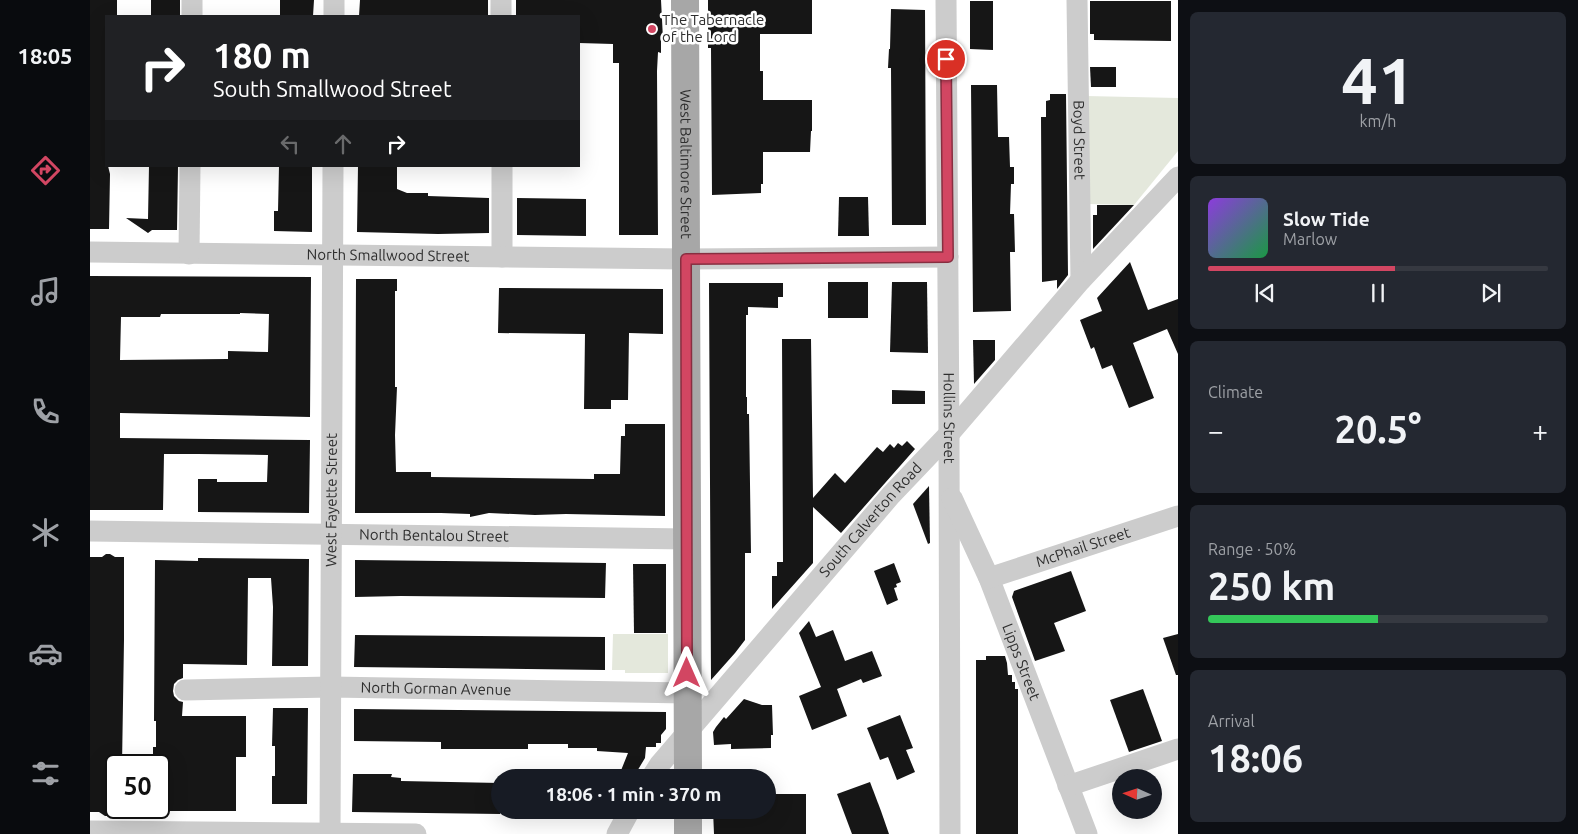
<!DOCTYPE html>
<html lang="en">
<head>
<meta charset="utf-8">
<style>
  :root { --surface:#171b24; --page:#242831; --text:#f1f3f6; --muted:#9ea1a6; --line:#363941; --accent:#d24662 }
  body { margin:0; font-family:Ubuntu,sans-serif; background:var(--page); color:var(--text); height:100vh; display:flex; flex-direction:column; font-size:19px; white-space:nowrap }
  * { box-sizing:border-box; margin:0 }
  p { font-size:16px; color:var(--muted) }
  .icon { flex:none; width:28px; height:28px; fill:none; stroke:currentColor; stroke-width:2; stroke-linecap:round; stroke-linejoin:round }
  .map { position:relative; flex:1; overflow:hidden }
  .panel { display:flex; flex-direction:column; gap:12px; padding:12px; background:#0d0f14; width:400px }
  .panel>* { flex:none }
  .hud { position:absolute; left:15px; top:15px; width:475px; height:152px; border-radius:0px; box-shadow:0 5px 20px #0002; background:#202124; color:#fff; overflow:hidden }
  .needle { width:32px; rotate:273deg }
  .tools { position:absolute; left:1022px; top:769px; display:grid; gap:10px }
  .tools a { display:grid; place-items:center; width:50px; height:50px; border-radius:50%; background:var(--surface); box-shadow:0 5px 20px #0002; font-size:25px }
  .speed { position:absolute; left:15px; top:754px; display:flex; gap:10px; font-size:25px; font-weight:700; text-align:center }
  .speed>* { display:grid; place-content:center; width:65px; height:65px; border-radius:50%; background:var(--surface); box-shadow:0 5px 20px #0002; line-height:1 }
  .speed .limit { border:2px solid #111; border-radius:8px; background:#fff; color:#111 }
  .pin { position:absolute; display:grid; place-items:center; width:42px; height:42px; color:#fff; margin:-21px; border:2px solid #fff; border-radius:50%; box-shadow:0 1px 5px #0007 }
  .me { position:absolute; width:55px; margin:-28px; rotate:0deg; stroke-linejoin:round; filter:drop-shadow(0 0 4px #0008) }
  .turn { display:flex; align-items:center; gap:18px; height:105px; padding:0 25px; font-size:22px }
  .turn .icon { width:65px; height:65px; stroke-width:2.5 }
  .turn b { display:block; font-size:35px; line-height:42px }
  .lanes { display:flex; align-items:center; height:48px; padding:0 25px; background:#0003; justify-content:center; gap:25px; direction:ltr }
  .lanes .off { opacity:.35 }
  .big { font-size:38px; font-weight:700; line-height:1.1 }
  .panel .tile { flex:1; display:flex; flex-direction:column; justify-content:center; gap:8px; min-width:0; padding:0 18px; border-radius:8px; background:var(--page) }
  .panel .dial { align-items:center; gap:0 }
  .dial b { font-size:65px; line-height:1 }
  .song { display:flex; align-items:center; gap:15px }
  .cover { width:60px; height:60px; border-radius:8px; background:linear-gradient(135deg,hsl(270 70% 55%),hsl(140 70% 35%)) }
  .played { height:5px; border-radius:2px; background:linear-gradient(90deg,var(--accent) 55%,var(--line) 55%) }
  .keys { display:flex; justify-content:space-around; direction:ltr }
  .heat { display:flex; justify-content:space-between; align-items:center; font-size:28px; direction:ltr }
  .charge { height:8px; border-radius:4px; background:linear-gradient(90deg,#34c759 50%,var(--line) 0) }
  .trip { position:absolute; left:401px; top:769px; width:285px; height:50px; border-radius:25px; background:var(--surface); box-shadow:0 5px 20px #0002; font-weight:700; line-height:50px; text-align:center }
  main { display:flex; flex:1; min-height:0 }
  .dock { display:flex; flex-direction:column; width:90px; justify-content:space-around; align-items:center; background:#090b0e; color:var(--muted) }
  .dock .icon { width:35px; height:35px }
  .dock .current { color:var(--accent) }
  .dock b { font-size:22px; color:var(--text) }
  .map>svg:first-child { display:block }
  .green { fill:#e4e8dc }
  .building { fill:#161616; fill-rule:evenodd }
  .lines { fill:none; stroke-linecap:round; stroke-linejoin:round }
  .minor { stroke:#ccc; stroke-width:21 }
  .major { stroke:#a7a7a7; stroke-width:28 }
  .route-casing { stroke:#882e40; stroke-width:12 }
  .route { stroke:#d24662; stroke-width:9 }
  .poi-dot { fill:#d24662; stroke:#fff; stroke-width:2 }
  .labels { text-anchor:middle; stroke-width:5; stroke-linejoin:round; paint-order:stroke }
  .poi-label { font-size:15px; fill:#2f2f2f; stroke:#fff; text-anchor:start }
  .street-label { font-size:15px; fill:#2f2f2f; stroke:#fff }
</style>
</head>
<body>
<main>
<nav class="dock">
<b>18:05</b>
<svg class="icon current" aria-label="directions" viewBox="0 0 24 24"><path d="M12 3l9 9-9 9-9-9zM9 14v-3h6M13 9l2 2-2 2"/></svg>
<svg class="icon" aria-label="music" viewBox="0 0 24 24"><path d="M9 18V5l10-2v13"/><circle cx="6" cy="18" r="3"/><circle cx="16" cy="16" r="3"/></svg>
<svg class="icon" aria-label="phone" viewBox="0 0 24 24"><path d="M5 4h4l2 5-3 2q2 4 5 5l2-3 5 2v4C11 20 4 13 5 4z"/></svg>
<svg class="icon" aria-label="climate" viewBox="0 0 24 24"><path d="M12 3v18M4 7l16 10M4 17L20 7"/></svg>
<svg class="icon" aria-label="car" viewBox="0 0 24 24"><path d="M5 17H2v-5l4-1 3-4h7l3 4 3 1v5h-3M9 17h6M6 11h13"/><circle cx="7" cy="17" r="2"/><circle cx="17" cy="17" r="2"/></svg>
<svg class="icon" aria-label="filters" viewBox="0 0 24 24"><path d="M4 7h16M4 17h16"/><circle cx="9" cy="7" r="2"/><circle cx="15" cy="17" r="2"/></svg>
</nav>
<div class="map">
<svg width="1088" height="834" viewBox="0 0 1088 834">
  <rect width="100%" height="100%" fill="#fff"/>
  <!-- green -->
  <g class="green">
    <path d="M996,96L1088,98V151L1044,205L997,204Z"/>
    <path d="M523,634H578V673H535V670H522Z"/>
  </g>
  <!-- building -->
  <g class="building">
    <path d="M0,0H27V15L16,16V166H18L20,174L19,229H0Z"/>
    <rect x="61" y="0" width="29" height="16"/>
    <path d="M190,0H224L223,16H190Z"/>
    <path d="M270,0H398V16H269Z"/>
    <path d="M426,0H571L573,39H571V53L568,52L567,71L568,235H529V63H523V44L489,43V16H426Z"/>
    <path d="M618,0H722V34H670V71H673V100H722V131H721L720,152H673V184H671V193L622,195L621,48H618Z"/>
    <path d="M880,1H903V50L880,49Z"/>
    <path d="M1000,1H1081V41L1004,40V34H1000Z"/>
    <path d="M801,9L835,10L836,225H802L801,68H798L799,49H800Z"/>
    <path d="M1000,67H1026V87H1001Z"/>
    <path d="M881,85H907L908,137H919L920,167H924V184H921L920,214H924L925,252H920L921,311L883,312Z"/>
    <path d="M960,94H976L978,275L967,289V280L952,282L951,117H956V101L960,100Z"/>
    <path d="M59,166H88L87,230H62L58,233L36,218L58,219Z"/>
    <path d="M189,166H222V232L184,231V211H188Z"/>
    <path d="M268,166H307V189L317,193H338V196L399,198V233L348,234L267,232Z"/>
    <path d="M749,197H778L779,236H748Z"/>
    <path d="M427,198L496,199V236L427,235Z"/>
    <path d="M1007,205H1044L1003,249V215H1007Z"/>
    <path d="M1040,262L1058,310L1088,299V354L1077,329L1043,343L1064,398L1039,408L1022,365L1012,369L1004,347L1001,349L990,320L1012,311L1007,298Z"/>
    <path d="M0,276L221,277L220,417L30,413V438L220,440L219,513L108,512V479H127V482H177L178,455L108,454H74L73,510H0ZM150,313L179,314L178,352L138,351V359L30,360L31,317H70L71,314H150Z"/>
    <path d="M266,279H307V291H305V387H307L305,435L306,472H341V477L504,479V474H530L531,436H535V424H575V516L476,514L445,515L399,513L380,517V514L351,513H265Z"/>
    <rect x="738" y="282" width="40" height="36"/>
    <path d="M802,282H837L838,353L800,352Z"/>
    <path d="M619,283H693V297H688V308L658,307V315H656V397H657V414H659L661,553H655V640L645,653L621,680Z"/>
    <path d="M409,288L573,289V334L539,333L538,400H521V409H494L495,334L408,333Z"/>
    <path d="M692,339H721L723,498L745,473L755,483L787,447L793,452L800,444L804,448L808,443L812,446L817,441L825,449L751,533L723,507V563L682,609V576H687V562H693Z"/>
    <path d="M883,340H905V360L884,384Z"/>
    <path d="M802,390L835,391V404H802Z"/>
    <path d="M839,486L840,543L838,544L823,504Z"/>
    <path d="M16,554H20L25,557H34V640L32,765H26V810L19,816H15L9,812H0V557H12Z"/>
    <path d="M108,558L219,559L218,666H182L183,607L181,578H158L157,665L93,664V678L88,680L84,684L83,691L84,696L89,701L93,702L92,716H156V757H146V811H69V765H63V747H66V721H64L65,560L108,561Z"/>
    <path d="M265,560L516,563L515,598L311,596L265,597Z"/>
    <path d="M804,563L811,582L806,584L807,587L804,588L808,600L797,605L784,571Z"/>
    <path d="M543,564H576V633H544Z"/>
    <path d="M981,571L996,611L964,623L975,651L945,661L922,597L924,591Z"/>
    <path d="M719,621L726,637L743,630L755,661L782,651L792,676L773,683L771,679L747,689L757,716L722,730L709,696L731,687L709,633Z"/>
    <path d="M1088,634V675H1086L1073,638Z"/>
    <path d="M265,635L515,637V670L264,667Z"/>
    <path d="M896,656H915L917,663L918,675H922V682H925V689H928V834H886V660H896Z"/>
    <path d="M1053,689L1072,741L1039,752L1020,700Z"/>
    <path d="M654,699L672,705H682L683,735H681V748L641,749V744L624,745L623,732L626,727L634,717L636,719Z"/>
    <path d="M183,708H218L217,804H182V776H185V746H182Z"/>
    <path d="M264,709L576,712V729L571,735V743H566V747H556L555,758L543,778H528L538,753L507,751V748H478V744H438V749H351V742L264,741Z"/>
    <path d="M810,715L823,748L816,750L825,772L807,780L798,757L790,760L777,728Z"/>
    <path d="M263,774H302L301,777L311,778V781L410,783V814L262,812Z"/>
    <path d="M780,782L791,811L799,834H762L747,794Z"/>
    <path d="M678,794H716V834H624L623,810H678Z"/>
  </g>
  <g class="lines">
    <!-- minor -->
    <g class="minor">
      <path d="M411,0V16"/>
      <path id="s1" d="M856,0L859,434L860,834"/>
      <path id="s2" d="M987,0L991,280"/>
      <path d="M102,16V0"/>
      <path d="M244,16V0"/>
      <path d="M412,166V257"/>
      <path id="s3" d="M0,252L595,259L858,257"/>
      <path d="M99,254L100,166"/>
      <path id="s4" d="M862,498L899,578L997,834"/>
      <path id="s5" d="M0,531L597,539"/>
      <path id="s6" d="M899,578L1088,516"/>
      <path id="s7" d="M95,690L241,687L597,693"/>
      <path id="s8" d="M561,778L570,764L801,495L859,434L991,280L1088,177"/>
      <path d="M978,786L1088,749"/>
      <path d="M0,831L326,834"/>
      <path id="s9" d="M240,834L243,166"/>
      <path d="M527,834L540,810"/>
    </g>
    <!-- major -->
    <g class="major">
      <path id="s10" d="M595,0L598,778"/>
      <path d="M598,810V834"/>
    </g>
  </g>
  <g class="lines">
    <defs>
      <path id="route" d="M597,673L596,259L858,257L856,59"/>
    </defs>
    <!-- route casing -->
    <use href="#route" class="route-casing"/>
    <!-- route -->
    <use href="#route" class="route"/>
  </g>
  <!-- markers -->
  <circle class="poi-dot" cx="562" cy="29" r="5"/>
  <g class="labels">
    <!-- poi labels -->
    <g class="poi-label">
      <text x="572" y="25">The Tabernacle<tspan x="572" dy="17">of the Lord</tspan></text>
    </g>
    <!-- street labels -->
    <g class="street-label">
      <text dy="5" stroke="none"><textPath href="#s2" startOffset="140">Boyd Street</textPath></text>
      <text dy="5" stroke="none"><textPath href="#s10" startOffset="164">West Baltimore Street</textPath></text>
      <text dy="5" stroke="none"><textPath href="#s3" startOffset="298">North Smallwood Street</textPath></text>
      <text dy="5" stroke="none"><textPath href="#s1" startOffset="418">Hollins Street</textPath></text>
      <text dy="5" stroke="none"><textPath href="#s9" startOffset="334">West Fayette Street</textPath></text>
      <text dy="5" stroke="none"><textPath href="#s8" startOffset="339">South Calverton Road</textPath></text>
      <text dy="5" stroke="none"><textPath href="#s5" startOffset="344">North Bentalou Street</textPath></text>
      <text dy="5" stroke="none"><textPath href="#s6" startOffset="99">McPhail Street</textPath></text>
      <text dy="5" stroke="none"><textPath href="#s4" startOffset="178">Lipps Street</textPath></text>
      <text dy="5" stroke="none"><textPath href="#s7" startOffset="251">North Gorman Avenue</textPath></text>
    </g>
  </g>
</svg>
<div class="tools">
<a><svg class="needle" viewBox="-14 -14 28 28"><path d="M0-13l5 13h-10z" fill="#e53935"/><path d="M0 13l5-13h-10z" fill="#9ea1a6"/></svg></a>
</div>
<div class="speed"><div class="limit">50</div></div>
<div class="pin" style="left:856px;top:59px;background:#d93025"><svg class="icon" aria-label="arrive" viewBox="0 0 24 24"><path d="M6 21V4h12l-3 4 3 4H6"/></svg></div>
<svg class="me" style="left:597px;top:673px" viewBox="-20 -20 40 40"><path d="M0-17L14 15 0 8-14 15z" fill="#d24662" stroke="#fff" stroke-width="4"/></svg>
<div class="trip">18:06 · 1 min · 370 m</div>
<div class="hud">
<div class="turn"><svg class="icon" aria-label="right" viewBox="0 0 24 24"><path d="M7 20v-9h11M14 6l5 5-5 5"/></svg><div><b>180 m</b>South Smallwood Street</div></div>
<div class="lanes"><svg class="icon off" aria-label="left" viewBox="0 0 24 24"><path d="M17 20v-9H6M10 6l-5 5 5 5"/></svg><svg class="icon off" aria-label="ahead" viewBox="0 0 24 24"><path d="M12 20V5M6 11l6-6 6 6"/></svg><svg class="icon" aria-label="right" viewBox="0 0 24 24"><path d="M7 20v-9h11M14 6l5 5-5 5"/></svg></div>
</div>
</div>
<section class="panel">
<div class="tile dial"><b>41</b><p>km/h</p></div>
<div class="tile">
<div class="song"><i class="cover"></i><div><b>Slow Tide</b><p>Marlow</p></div></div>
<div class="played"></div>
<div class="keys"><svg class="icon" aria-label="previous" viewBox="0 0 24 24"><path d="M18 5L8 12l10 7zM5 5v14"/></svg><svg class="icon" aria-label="pause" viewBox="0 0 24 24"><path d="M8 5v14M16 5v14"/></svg><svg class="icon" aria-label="next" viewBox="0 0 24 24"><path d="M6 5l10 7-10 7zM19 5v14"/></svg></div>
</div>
<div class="tile"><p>Climate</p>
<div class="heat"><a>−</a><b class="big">20.5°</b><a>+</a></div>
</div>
<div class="tile"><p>Range · 50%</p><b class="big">250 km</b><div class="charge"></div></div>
<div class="tile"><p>Arrival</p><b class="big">18:06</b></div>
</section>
</main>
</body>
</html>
